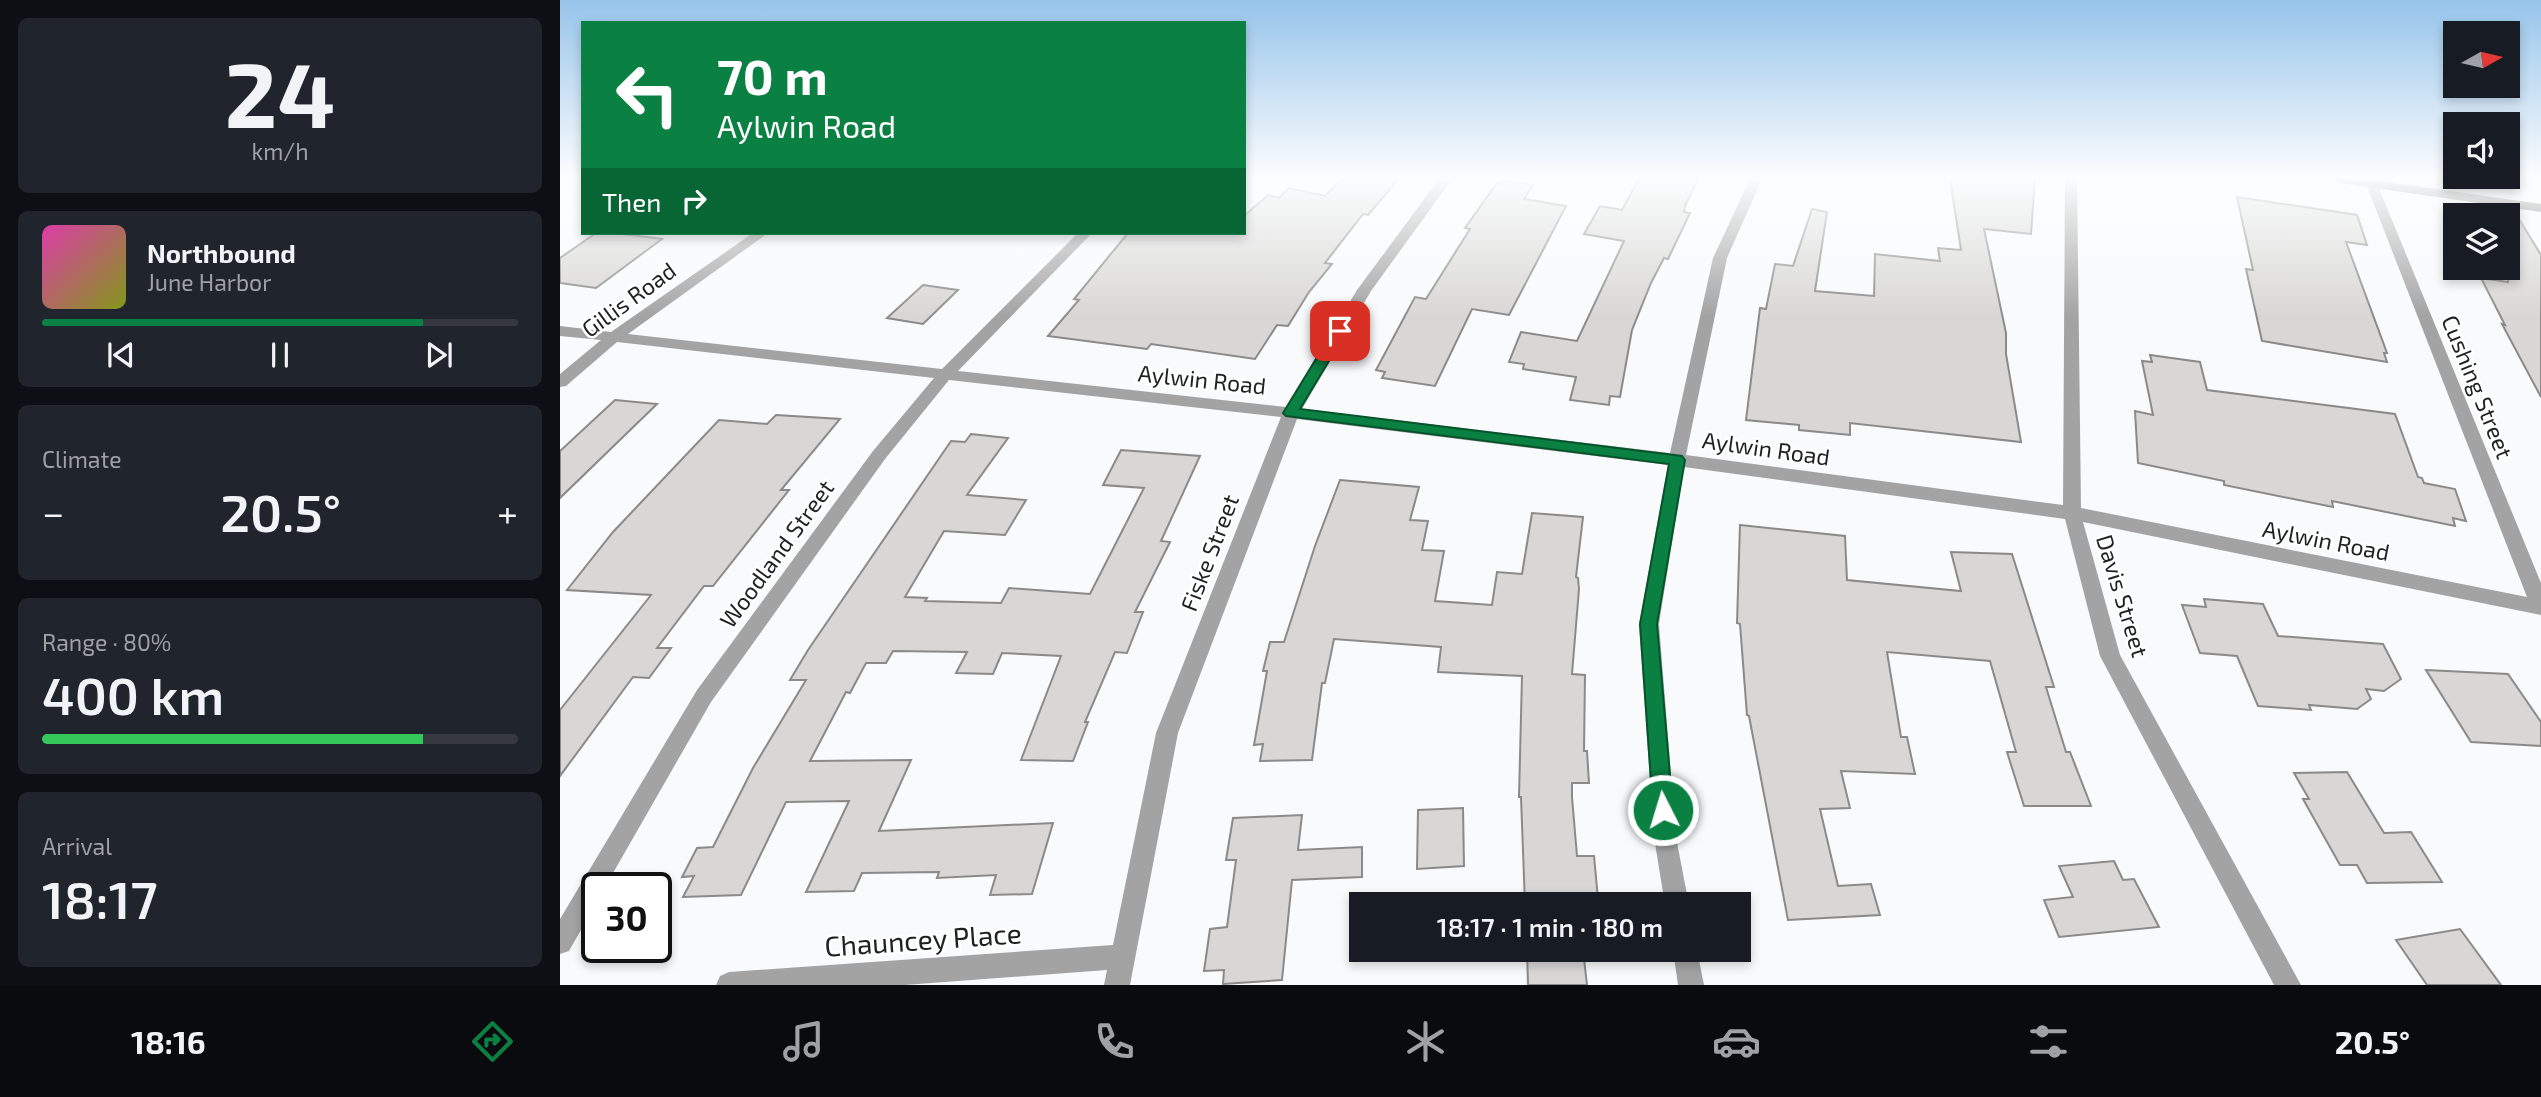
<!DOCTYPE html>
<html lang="en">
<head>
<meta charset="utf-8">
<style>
  :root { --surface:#171b24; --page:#20242c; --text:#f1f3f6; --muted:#9ea1a6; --line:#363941; --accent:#0b8043 }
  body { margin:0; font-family:"Exo 2",sans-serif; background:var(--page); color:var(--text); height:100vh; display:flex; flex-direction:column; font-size:26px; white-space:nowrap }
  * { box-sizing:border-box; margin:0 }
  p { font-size:23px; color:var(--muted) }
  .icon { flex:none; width:38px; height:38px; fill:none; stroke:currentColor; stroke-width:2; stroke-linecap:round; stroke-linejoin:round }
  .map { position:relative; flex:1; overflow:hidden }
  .panel { display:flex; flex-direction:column; gap:18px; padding:18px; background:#0d0f14; width:560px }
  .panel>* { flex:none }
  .guide { position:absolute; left:21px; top:21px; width:665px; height:214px; border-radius:0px; box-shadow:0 4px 10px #0003; background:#0b8043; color:#fff; overflow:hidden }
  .needle { width:46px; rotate:82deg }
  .tools { position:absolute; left:1883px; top:21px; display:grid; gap:14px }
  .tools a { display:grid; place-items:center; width:77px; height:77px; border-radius:0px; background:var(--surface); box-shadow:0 4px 10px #0003; font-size:35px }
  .speed { position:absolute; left:21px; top:872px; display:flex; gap:14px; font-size:35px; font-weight:700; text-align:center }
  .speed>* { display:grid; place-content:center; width:91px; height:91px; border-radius:50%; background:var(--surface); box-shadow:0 4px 10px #0003; line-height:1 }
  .speed .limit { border:4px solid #111; border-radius:10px; background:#fff; color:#111 }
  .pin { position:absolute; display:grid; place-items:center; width:60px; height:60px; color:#fff; margin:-30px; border-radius:14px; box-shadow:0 4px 10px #0006 }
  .me { position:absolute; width:77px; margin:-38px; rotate:355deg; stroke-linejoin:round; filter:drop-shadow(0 0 5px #0008) }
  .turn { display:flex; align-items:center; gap:24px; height:147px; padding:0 21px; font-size:32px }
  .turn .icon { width:91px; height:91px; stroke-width:2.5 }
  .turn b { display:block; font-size:49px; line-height:60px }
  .then { display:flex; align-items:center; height:66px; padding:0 21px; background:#0003; gap:14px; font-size:26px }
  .big { font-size:52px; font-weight:600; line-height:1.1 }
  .panel .widget { flex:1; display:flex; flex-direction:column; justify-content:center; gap:10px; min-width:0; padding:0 24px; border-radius:10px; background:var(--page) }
  .panel .dial { align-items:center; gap:0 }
  .dial b { font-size:91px; line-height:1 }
  .song { display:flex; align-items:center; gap:21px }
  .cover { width:84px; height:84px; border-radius:10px; background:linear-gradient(135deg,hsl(320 70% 55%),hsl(70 70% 35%)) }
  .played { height:7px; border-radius:4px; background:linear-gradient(90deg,var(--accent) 80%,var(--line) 80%) }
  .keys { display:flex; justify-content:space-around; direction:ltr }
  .heat { display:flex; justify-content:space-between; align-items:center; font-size:38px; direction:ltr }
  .charge { height:10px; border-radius:5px; background:linear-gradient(90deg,#34c759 80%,var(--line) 0) }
  .trip { position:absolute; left:789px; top:892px; width:402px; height:70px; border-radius:0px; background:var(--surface); box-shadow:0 4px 10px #0003; font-weight:600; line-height:70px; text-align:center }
  .tabs { display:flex; height:112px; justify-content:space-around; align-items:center; background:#090b0e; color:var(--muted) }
  .tabs .icon { width:49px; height:49px }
  .tabs .on { color:var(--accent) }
  .tabs b { font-size:32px; color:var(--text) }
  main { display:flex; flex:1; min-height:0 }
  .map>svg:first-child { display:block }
  .building { fill:#d8d7d5; stroke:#8b8a88; stroke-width:2 }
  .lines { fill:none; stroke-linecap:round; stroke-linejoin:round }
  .minor { fill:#a4a3a3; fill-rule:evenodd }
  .major { fill:#5f5d5c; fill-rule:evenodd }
  .route { fill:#0b8043; stroke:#07532c; stroke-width:2 }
  .labels { text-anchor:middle; stroke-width:5; stroke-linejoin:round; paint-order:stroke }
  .street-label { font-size:23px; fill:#1f2020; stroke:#fff }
  .near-street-label { font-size:28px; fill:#1f2020; stroke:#fff }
</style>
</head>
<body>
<main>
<section class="panel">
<div class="widget dial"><b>24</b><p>km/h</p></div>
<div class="widget">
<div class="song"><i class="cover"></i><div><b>Northbound</b><p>June Harbor</p></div></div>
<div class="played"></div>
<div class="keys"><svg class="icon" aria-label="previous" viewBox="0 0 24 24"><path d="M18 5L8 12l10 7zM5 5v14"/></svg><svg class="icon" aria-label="pause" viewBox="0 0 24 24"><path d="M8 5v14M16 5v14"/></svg><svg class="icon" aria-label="next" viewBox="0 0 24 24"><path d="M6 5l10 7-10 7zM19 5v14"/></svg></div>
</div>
<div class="widget"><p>Climate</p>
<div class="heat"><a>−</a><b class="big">20.5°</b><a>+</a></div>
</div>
<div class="widget"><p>Range · 80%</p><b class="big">400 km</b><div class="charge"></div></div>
<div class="widget"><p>Arrival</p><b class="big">18:17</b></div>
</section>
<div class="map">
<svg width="1981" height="985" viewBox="0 0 1981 985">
  <rect width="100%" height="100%" fill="#f9fafc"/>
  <!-- building -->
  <g class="building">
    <path d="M781,179H839L808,215L803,214L765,263L772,264L749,292L728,326L717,325L695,359L591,344L587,349L488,336L519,300L514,299L568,233H684V216L708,195L719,198L729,188L765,196Z"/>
    <path d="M1079,179H1138L1125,206L1124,212L1130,213L1108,259L1104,258L1091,283L1072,330L1060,397L1050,396L1049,405L1010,400L1016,377L963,369L964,364L949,362L961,332L1017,341L1064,241L1024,234L1040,206L1062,210Z"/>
    <path d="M1390,179H1475L1471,234L1424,229L1446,333V354L1461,442L1290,423V435L1239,430V425L1186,420L1200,308L1206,309L1215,264L1233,266L1252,209L1267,212L1255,291L1314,296L1315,254L1380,261L1378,248L1401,250Z"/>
    <path d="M943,180L973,185L964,199L1006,206L949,315L912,309L875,386L822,378L825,372L816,370L855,297L866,299L910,229L905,228L937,183L941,184Z"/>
    <path d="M1677,197L1797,215L1807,245L1786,242L1827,353H1824L1827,362L1702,341L1686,269L1693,270Z"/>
    <path d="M1948,210L1954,211L1981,255V397L1942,324L1945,325L1921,278L1948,282Z"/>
    <path d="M36,233H55L102,239L36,288L0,283V258Z"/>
    <path d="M363,285L398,290L363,324L327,318Z"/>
    <path d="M1590,355L1640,362L1647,390L1835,414L1858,477L1862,478L1864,483L1895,489L1906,521L1893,518L1895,526L1772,501L1773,507L1664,485V481L1578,463L1575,411L1593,415L1582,361L1592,362Z"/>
    <path d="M55,400L97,404L0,498V451Z"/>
    <path d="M216,415L280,419L221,490H229L153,586H144L97,648H111L89,678L73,677L0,776V710L91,595L7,590L53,532L159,420L207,424Z"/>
    <path d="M411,434L448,438L407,495L466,500L445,535L384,531L345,597L367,598L365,601L441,603L449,588L530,594L584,488L543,485L561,450L640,456L601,541L610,542L575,612H583L567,653L555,652L525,722H528L513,761L461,760L501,656L442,653L433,674L396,673L407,652L333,651L326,663H306L290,693L286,692L250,761L351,760L319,831L493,823L472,894L430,895L436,875L377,878L379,872L302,873L294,891L246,892L289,801L226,802L181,895L123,897L134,876L122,877L137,848L153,847L193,768L246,680H230L248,650L391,441L405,442Z"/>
    <path d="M780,480L859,487L850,520L868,521L862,550L884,551L875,601L932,605L937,572L962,574L972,513L1023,517L1016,577L1018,578L1019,589L1012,674L1025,675L1024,751H1027L1029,783H1012V797L1017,856H1034L1038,899L1021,900V905H965L961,797H959L962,676L878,672L881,647L774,639L765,683H762L752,760L700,761L703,744L694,745L707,671H703L710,642H724L755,546Z"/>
    <path d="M1180,525L1285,536L1287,580L1401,591L1391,552L1452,554L1494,687H1486L1506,752H1510L1531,806H1464L1447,752H1456L1430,661L1327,652L1341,737H1347L1355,774L1281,771L1290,808L1260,809L1278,886L1311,884L1320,915L1228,920L1189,716L1187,715L1180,624L1177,623Z"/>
    <path d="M1644,599L1703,604L1718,636L1823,644L1841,679L1824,691L1806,689L1811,699L1797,709L1749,705L1751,710L1698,706L1677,656L1640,653L1622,605L1646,607Z"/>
    <path d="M1866,670L1948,674L1981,722V746L1911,742Z"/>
    <path d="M1787,772L1824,833L1851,832L1882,882L1807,883L1797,865H1780L1743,799H1749L1734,773Z"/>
    <path d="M903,808L904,866L857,869L858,810Z"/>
    <path d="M742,815L738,850L802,847V877L732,880L722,980L663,984L664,970L644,971L650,929L667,927L676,860H666L673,818Z"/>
    <path d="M1554,861L1563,880L1574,879L1599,927L1499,937L1484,900L1513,897L1499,866Z"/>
    <path d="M1900,929L1941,985H1867L1836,940Z"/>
    <path d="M967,950H1023L1027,985H968Z"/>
  </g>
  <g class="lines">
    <!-- minor -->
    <g class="minor">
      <path d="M879,179H892L811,291L742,409L1110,453L1153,258L1190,179H1202L1167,258L1126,455L1503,505L1505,179H1517L1521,508L1967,597L1806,184L1808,181H1816L1981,583V615L1523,522L1560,655L1741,985H1714L1540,656L1505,519L1124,467L1099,624L1116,837L1129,905H1105L1094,837L1079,624L1108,465L737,419L618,733L570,985H544L547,970L345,985H156L160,976L169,972L553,945L596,733L721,417L389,380L325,459L151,702L45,887H37V902L9,951L0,954V919L137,690L313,451L374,378L57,342L6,386L0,387V374L41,340L0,336V326L51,332L193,233H208L68,334L382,369L518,233H532L398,371L726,407L797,290Z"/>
      <path d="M1113,950H1137L1144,985H1118Z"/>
    </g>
    <!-- major -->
    <path class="major" d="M1774,179H1808L1981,204V212L1780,183Z"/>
  </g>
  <!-- sky -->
  <linearGradient id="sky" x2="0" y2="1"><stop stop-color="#96c4ea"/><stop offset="0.56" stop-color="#fcfdfe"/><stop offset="1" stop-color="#fcfdfe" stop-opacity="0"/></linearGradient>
  <rect width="1981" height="317" fill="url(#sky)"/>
  <!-- route -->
  <path class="route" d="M780,327L787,331L740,409L1122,456L1125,460L1097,624L1113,810L1110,817L1103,820L1096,817L1093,810L1080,624L1109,464L726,416L723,413L773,331Z"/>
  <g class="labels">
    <!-- street labels -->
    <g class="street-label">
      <text transform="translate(69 300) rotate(-36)" y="8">Gillis Road</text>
      <text transform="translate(642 380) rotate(6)" y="8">Aylwin Road</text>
      <text transform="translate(1917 387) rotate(68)" y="8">Cushing Street</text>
      <text transform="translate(1206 449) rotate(8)" y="8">Aylwin Road</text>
      <text transform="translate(1766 541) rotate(11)" y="8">Aylwin Road</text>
      <text transform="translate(650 553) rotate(-69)" y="8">Fiske Street</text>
      <text transform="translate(217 554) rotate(-54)" y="8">Woodland Street</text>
      <text transform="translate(1562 596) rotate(73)" y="8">Davis Street</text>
    </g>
    <!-- near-street labels -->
    <g class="near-street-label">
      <text transform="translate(363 940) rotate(-4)" y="10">Chauncey Place</text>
    </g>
  </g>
</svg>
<div class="tools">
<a><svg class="needle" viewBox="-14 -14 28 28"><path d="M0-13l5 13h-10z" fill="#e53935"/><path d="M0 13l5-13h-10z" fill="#9ea1a6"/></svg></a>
<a><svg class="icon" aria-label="sound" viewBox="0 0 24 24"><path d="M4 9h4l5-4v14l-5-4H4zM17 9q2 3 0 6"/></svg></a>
<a><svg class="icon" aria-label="layers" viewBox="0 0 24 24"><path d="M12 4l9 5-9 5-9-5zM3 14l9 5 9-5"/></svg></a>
</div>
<div class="speed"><div class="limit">30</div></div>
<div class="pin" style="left:780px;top:331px;background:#d93025"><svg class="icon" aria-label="arrive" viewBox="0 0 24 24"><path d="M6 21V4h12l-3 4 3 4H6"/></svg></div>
<svg class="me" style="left:1103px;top:810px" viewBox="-20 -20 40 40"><circle r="17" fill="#0b8043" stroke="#fff" stroke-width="3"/><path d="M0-11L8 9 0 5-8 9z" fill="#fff"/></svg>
<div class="trip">18:17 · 1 min · 180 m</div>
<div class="guide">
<div class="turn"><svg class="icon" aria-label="left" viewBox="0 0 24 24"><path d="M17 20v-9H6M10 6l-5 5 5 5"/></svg><div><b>70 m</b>Aylwin Road</div></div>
<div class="then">Then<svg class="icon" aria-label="right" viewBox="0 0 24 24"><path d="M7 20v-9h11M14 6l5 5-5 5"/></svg></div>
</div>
</div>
</main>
<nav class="tabs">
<b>18:16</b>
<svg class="icon on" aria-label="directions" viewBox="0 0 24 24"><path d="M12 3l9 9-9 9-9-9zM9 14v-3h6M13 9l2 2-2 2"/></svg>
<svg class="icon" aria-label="music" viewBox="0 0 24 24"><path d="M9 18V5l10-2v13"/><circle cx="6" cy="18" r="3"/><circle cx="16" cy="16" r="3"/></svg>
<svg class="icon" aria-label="phone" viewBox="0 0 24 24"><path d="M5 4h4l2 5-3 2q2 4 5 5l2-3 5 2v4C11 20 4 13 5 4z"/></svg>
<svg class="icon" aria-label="climate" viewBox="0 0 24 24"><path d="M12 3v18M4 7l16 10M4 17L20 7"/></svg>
<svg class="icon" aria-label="car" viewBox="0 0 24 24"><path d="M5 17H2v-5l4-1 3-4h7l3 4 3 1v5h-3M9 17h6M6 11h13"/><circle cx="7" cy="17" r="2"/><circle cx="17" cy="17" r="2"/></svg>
<svg class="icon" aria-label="filters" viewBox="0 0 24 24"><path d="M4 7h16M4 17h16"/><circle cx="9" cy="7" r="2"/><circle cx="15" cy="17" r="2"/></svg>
<b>20.5°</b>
</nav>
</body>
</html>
